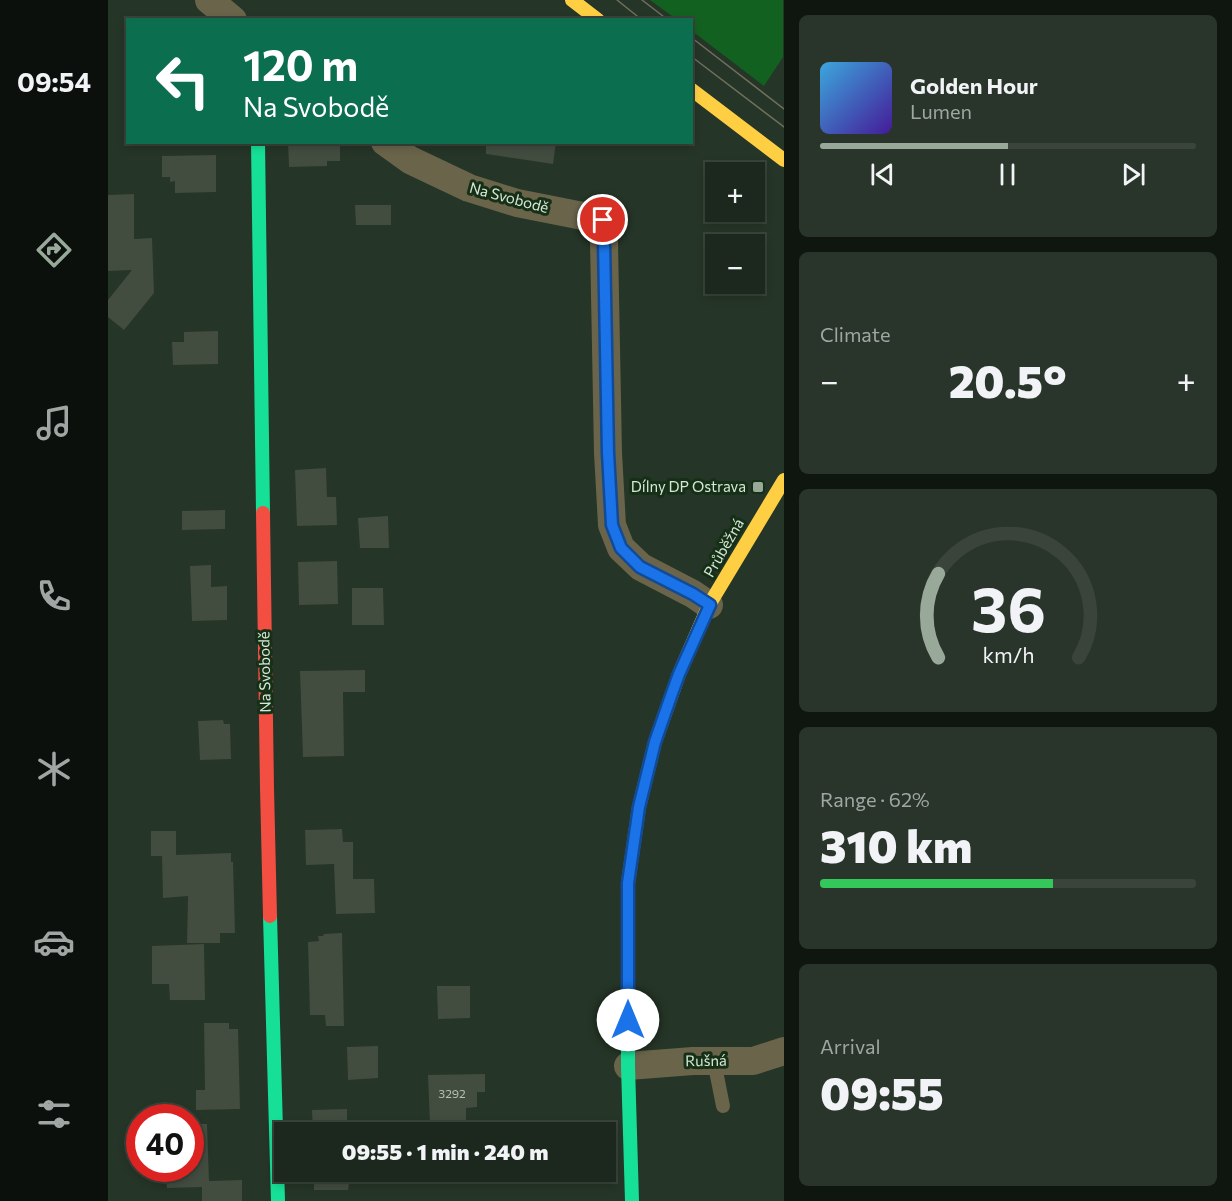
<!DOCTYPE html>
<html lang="en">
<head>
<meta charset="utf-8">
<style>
  :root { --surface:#1c281d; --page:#29342a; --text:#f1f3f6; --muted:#a0a6a4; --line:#3a443b; --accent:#99a999 }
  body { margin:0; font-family:Commissioner,sans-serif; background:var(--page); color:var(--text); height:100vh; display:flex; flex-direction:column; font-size:22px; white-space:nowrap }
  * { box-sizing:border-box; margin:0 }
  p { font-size:20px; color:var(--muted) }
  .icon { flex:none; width:33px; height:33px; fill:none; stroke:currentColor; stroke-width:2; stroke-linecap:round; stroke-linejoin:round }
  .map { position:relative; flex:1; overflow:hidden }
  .side { display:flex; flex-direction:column; gap:15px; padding:15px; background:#0f1610; width:448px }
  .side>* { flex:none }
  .banner { position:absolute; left:18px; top:18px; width:567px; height:126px; border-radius:0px; box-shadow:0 3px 9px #0003,0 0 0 2px var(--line); background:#0b6e4f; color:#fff; overflow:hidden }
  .controls { position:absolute; left:597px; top:162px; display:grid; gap:12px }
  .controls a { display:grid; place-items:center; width:60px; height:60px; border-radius:0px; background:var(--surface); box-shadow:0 3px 9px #0003,0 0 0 2px var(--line); font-size:30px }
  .speed { position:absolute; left:18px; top:1104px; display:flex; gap:12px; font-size:30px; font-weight:700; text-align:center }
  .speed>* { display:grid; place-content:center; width:78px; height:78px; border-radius:50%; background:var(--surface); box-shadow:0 3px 9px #0003,0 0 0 2px var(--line); line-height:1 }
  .speed .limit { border:9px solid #d22; background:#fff; color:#111 }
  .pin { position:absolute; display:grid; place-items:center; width:51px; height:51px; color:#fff; margin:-26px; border:3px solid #fff; border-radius:50%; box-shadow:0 2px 6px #0007 }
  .me { position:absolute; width:66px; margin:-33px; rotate:0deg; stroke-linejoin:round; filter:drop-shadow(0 0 4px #0008) }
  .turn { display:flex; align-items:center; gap:21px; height:126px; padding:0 18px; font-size:27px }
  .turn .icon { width:78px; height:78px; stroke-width:2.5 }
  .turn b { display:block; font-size:42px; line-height:51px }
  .big { font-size:45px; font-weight:800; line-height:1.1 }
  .side .tile { flex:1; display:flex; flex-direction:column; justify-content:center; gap:9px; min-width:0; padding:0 21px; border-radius:9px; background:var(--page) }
  .side .dial { align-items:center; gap:0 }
  .dial svg { height:156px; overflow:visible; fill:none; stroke:var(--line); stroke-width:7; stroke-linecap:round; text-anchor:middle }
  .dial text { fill:var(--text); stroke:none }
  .song { display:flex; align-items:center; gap:18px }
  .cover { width:72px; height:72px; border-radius:9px; background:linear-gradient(135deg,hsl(200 70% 55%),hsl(260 70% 35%)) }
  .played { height:6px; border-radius:3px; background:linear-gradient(90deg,var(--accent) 50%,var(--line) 50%) }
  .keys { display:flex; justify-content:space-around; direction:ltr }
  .heat { display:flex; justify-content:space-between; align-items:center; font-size:33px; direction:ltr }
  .charge { height:9px; border-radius:4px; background:linear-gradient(90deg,#34c759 62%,var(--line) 0) }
  .trip { position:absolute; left:166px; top:1122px; width:342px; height:60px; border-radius:0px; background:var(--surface); box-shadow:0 3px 9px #0003,0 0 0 2px var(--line); font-weight:800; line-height:60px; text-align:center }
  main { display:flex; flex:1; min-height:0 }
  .dock { display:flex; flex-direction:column; width:108px; justify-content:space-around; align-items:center; background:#0b100c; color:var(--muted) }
  .dock .icon { width:42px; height:42px }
  .dock .active { color:var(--accent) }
  .dock b { font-size:27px; color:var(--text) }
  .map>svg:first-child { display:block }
  .green { fill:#136120 }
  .building { fill:#424c3f }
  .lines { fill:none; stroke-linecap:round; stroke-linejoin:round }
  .lane { stroke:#6a644b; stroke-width:14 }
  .street { stroke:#6a644b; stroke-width:28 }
  .fast { stroke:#16e098; stroke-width:14 }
  .slow { stroke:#ffcf43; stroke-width:14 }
  .jam { stroke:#f24e42; stroke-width:14 }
  .tram { stroke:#716f5c; stroke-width:1.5 }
  .route-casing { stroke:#114b97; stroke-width:15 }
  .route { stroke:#1a73e8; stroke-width:10 }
  .poi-dot { fill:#99a999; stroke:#153017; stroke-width:2 }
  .labels { text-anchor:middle; stroke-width:6; stroke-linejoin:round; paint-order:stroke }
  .number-label { font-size:12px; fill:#b2c0b0 }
  .street-label { font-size:15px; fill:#d7e7d6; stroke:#153017 }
  .poi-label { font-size:15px; fill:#d7e7d6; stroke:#153017; text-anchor:end }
</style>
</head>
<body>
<main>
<nav class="dock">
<b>09:54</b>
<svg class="icon active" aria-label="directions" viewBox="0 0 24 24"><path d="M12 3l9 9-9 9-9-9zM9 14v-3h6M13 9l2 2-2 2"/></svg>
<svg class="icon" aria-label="music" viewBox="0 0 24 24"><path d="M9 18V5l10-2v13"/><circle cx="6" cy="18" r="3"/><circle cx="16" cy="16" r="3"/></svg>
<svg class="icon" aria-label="phone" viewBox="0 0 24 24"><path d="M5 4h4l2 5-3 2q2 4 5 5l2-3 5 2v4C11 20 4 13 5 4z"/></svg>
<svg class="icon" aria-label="climate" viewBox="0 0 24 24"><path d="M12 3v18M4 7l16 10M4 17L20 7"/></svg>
<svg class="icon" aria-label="car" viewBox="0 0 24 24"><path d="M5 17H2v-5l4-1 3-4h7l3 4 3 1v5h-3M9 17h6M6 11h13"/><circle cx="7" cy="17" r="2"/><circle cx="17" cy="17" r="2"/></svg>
<svg class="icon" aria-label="filters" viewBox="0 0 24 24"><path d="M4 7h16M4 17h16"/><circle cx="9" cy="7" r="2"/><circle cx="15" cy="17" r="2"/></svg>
</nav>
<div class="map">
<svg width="676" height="1201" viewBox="0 0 676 1201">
  <rect width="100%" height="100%" fill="#253527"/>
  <!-- green -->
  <path class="green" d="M542,0H675V57L656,86L584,31V20L568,19Z"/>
  <!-- building -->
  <g class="building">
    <path d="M180,142H232V161H219V166L181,167Z"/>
    <path d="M378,142H448L445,164L378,154Z"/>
    <path d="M108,155V192L67,193V181L62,182V177H54V156Z"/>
    <path d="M26,194V239L44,238L46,293L16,330L0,317V300L24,270L0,271V195Z"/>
    <path d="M247,205H283V225H248Z"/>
    <path d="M110,331V364L65,365L64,342H76V332Z"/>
    <path d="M218,468L219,497H228L229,525L189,526L187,470Z"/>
    <path d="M117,510V529L74,530V511Z"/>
    <path d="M280,516L281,548H252L250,518Z"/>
    <path d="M229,561L230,604L191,605L190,562Z"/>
    <path d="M103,565V587L119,586V620L84,621L82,566Z"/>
    <path d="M244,588H275L276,625H244Z"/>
    <path d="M257,670V692H235L236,756L195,757L192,671Z"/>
    <path d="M115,720L116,724H122L123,759L92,760L90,721Z"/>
    <path d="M234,829L235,842H245V879H266L267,913L228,914L226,864L198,865L197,830Z"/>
    <path d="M43,831H68V855L123,853V862H125L127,933H112V943H79L80,896L55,898L54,856H43Z"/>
    <path d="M234,933L236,1026H218L217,1015H202L200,942L211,941L210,936H215L216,934Z"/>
    <path d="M96,944L97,1000H62L61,984H44V946Z"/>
    <path d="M329,986H362V1018L330,1019Z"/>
    <path d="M96,1023H121V1029H130L132,1109L88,1110V1090H97Z"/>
    <path d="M270,1046V1078L240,1080L239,1047Z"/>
    <path d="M377,1074V1092H369V1107L358,1108V1123L322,1124L320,1075Z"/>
    <path d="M239,1109V1132H205L204,1110Z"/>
    <path d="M82,1124H99L101,1181L134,1180V1201H94V1187L59,1188L57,1168H82Z"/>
    <path d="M206,1172H243L240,1190H206Z"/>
  </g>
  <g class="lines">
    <!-- lane -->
    <path class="lane" d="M606,1061L615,1106"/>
    <!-- street -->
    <g class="street">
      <path d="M101,0L125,20"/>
      <path d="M277,142L302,160L361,188L409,203L495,220L496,242L500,453L504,525L513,548L533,567L585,594L601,605"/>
      <path d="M520,1066L585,1061H645L676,1051"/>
    </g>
    <!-- fast -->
    <g class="fast">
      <path d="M150,142L155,513"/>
      <path d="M162,916L170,1201"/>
      <path d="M524,1201L520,1066V883L531,807L547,742"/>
    </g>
    <!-- slow -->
    <g class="slow">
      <path d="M464,0L490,20"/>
      <path d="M584,90L676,160"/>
      <path d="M547,742L571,674L601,605L676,480"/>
    </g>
    <!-- jam -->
    <path class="jam" d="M155,513L159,788L162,916"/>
    <!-- tram -->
    <g class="tram">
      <path d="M509,0L534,20"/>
      <path d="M534,0L560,20"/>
      <path d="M584,38L676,109"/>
      <path d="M584,57L676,127"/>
    </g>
  </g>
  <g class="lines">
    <defs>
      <path id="route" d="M495,220L496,242L500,453L504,525L513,548L532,567L585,594L602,605L571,674L563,696L547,742L531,807L520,883V1020"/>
    </defs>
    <!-- route casing -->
    <use href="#route" class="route-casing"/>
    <!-- route -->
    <use href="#route" class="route"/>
  </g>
  <!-- markers -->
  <rect class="poi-dot" x="644" y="481" width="12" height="12" rx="3"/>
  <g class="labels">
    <!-- number labels -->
    <g class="number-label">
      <text x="344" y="1098">3292</text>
    </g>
    <!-- street labels -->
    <g class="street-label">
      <text transform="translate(401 198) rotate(15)" y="5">Na Svobodě</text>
      <text transform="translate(616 548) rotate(-60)" y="5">Průběžná</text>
      <text transform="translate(157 672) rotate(-91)" y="5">Na Svobodě</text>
      <text transform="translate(598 1061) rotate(-1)" y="5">Rušná</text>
    </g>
    <!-- poi labels -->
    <g class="poi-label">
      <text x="638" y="492">Dílny DP Ostrava</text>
    </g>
  </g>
</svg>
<div class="controls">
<a>+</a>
<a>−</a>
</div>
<div class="speed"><div class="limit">40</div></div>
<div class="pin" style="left:495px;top:220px;background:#d93025"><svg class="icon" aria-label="arrive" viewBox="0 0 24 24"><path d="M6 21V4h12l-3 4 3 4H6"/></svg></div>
<svg class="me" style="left:520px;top:1020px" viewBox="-20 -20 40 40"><circle r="19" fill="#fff"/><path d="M0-13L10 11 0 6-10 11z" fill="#1a73e8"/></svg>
<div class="trip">09:55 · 1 min · 240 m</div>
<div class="banner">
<div class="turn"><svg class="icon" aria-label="left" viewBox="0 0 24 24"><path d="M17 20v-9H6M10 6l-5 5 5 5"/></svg><div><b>120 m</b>Na Svobodě</div></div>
</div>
</div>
<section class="side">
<div class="tile">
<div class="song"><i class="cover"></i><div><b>Golden Hour</b><p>Lumen</p></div></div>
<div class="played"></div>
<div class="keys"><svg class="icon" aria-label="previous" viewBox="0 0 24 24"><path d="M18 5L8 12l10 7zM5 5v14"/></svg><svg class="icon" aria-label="pause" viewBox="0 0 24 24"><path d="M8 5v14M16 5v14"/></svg><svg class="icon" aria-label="next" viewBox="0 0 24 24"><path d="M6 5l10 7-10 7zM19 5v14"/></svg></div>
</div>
<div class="tile"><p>Climate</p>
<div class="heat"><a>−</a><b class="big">20.5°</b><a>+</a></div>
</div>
<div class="tile dial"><svg viewBox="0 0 100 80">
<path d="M14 69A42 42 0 1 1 86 69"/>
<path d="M14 69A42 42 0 0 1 14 26" stroke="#99a999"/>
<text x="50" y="56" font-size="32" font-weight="700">36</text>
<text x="50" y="72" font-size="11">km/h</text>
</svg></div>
<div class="tile"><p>Range · 62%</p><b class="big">310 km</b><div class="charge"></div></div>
<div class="tile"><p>Arrival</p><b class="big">09:55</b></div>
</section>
</main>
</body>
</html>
